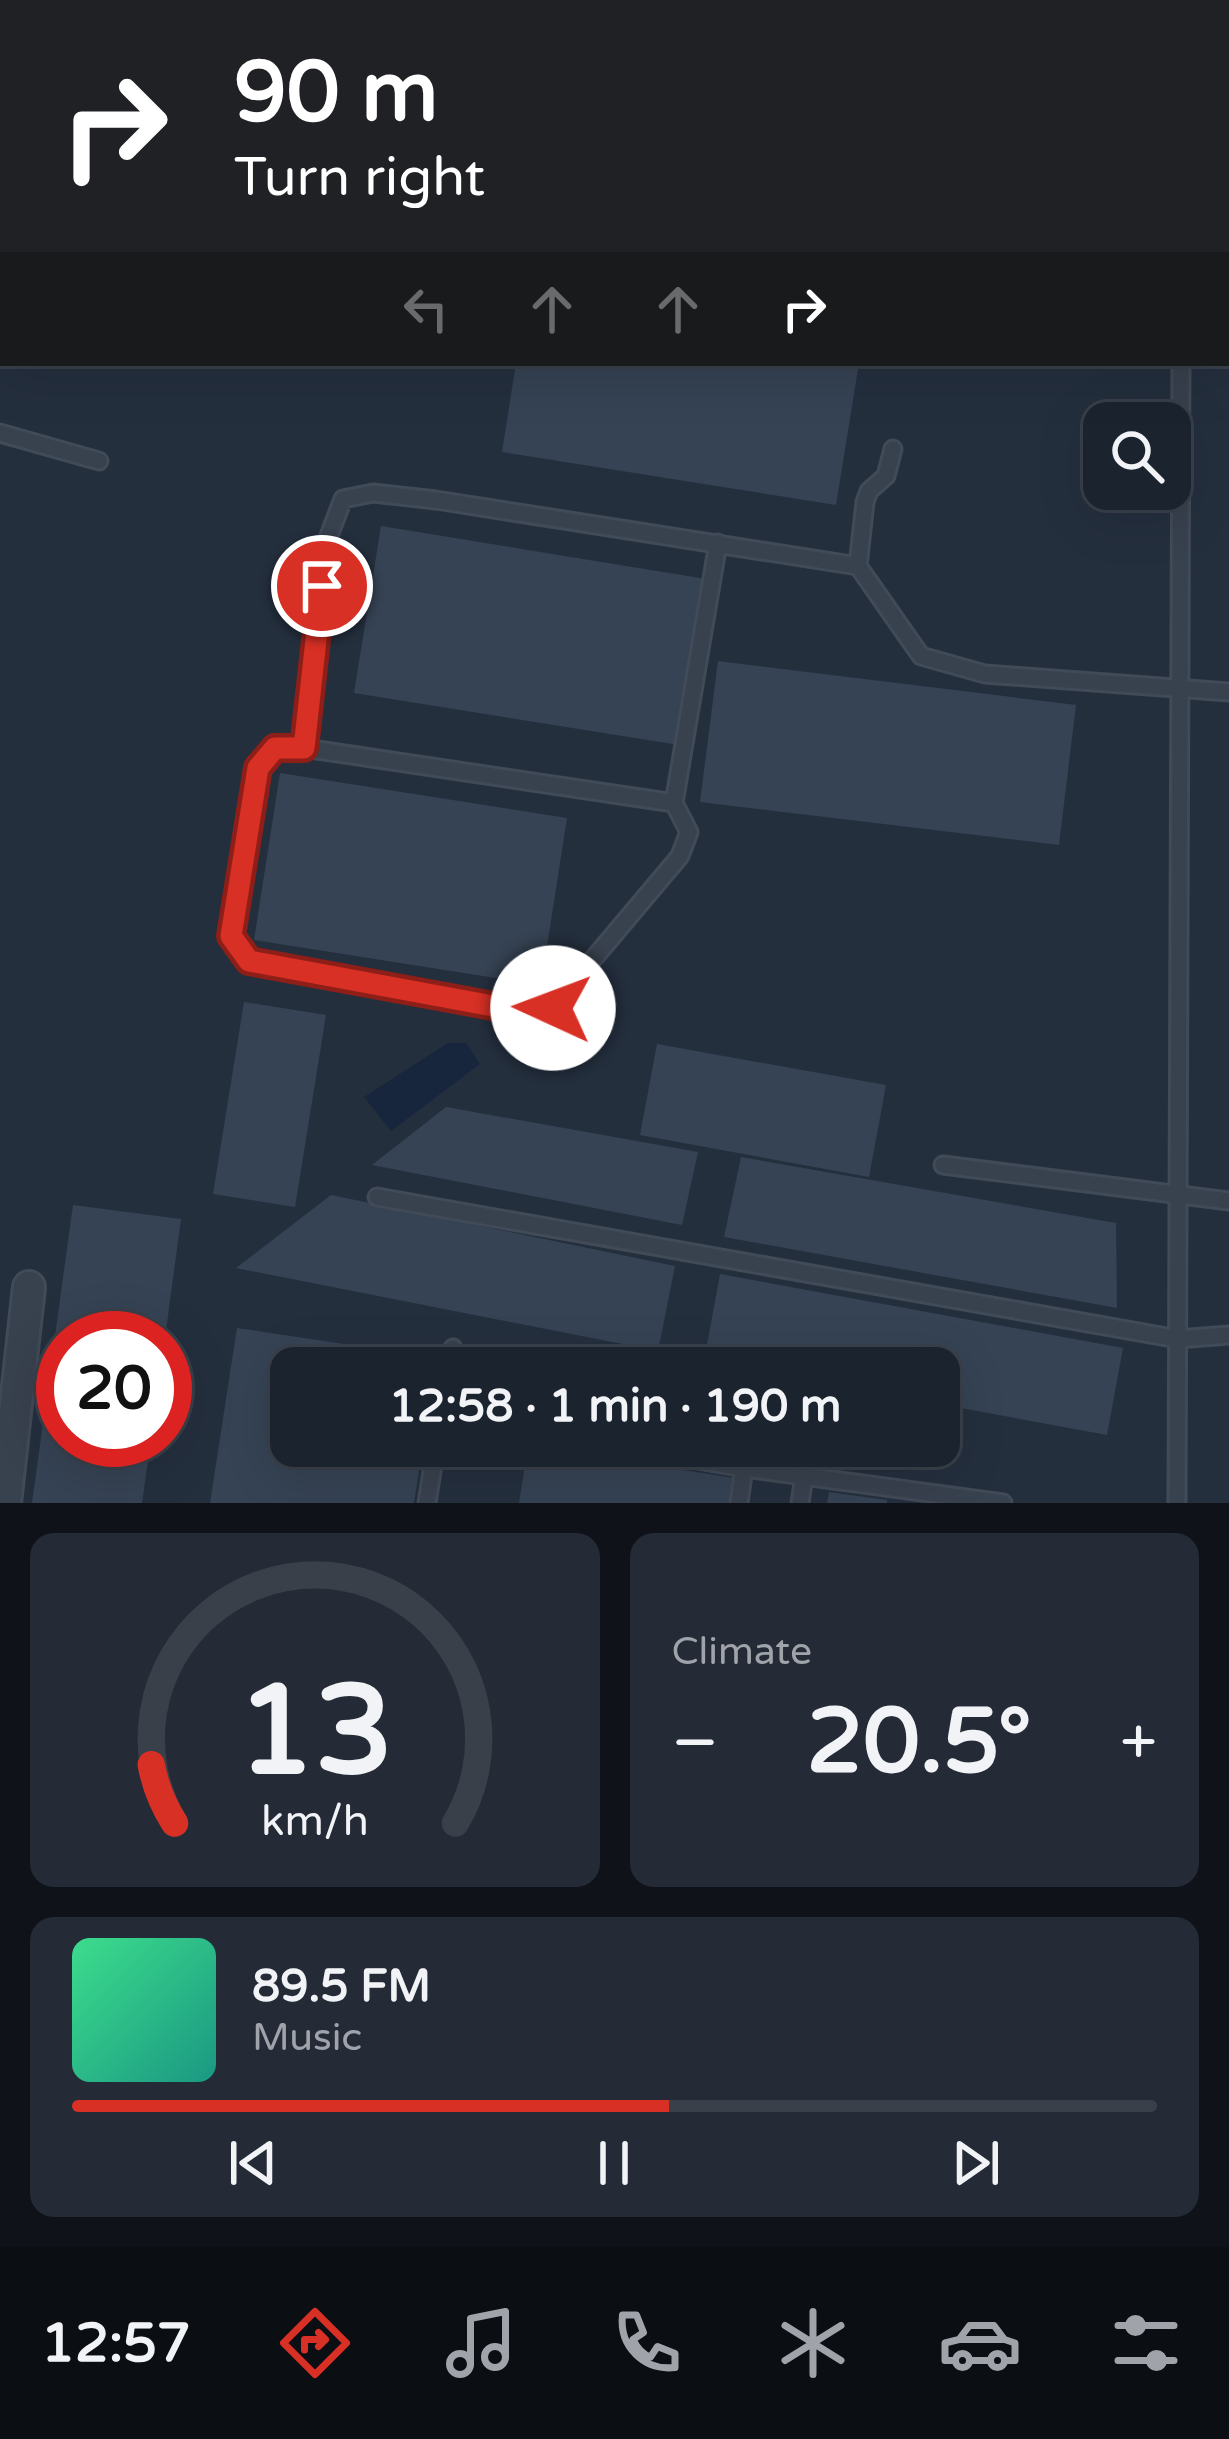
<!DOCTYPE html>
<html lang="en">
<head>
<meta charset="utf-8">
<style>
  :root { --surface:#1b232e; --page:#242b36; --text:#f1f3f6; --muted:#a0a4aa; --line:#39404a; --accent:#d93025 }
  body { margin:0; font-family:"Varela Round",sans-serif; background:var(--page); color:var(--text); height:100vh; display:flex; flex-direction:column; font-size:45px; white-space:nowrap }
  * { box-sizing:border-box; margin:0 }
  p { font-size:39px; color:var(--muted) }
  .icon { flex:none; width:66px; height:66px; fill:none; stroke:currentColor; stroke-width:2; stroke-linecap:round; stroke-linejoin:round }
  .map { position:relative; height:1503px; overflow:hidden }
  .details { display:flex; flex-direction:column; gap:30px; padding:30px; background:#0f1319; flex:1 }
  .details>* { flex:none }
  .banner { position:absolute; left:0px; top:0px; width:1230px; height:366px; box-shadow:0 12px 48px #0002,0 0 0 3px var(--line); background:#202124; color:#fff; overflow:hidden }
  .tools { position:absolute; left:1083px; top:402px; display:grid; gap:24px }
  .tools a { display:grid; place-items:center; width:108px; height:108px; border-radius:24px; background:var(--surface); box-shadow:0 12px 48px #0002,0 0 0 3px var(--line); font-size:60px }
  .speed { position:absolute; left:36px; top:1311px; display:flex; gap:24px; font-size:60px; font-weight:700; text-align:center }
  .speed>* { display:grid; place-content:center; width:156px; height:156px; border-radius:50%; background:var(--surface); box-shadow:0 12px 48px #0002,0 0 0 3px var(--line); line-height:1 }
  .speed .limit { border:18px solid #d22; background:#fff; color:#111 }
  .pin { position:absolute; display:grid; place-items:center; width:102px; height:102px; color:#fff; margin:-51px; border:6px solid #fff; border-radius:50%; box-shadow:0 3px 12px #0007 }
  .me { position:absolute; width:132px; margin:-66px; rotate:272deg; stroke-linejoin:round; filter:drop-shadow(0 0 9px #0008) }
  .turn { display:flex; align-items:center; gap:42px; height:252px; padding:0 36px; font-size:54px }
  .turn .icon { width:156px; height:156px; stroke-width:2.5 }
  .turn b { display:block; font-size:84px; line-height:102px }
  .lanes { display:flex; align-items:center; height:114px; padding:0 36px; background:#0003; justify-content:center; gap:60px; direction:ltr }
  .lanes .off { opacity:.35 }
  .big { font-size:90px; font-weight:700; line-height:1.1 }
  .details .card { flex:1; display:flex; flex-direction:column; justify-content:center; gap:18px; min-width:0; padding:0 42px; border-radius:24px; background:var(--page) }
  .details .dial { align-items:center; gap:0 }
  .dial svg { height:312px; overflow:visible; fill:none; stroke:var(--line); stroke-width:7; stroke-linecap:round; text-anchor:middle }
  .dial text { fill:var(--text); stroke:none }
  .song { display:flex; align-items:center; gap:36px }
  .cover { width:144px; height:144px; border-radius:18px; background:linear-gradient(135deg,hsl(150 70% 55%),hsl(170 70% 35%)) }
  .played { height:12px; border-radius:6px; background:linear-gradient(90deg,var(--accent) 55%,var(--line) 55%) }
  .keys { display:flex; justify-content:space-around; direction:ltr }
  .heat { display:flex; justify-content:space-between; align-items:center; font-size:66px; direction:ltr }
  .details .tiles { flex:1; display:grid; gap:30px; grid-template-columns:1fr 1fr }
  .card:last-child { grid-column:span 2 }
  .trip { position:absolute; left:270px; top:1347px; width:690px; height:120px; border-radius:24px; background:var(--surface); box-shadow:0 12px 48px #0002,0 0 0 3px var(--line); font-weight:700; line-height:120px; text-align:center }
  .tab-bar { display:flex; height:192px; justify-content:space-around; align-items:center; background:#0b0e12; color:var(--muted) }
  .tab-bar .icon { width:84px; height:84px }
  .tab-bar .on { color:var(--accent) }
  .tab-bar b { font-size:54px; color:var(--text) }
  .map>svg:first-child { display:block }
  .water { fill:#17263c }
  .building { fill:#364354 }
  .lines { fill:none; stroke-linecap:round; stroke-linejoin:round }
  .lane-casing { stroke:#414a57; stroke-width:21 }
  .street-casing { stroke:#414a57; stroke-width:36 }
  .secondary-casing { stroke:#414a57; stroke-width:48 }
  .lane { stroke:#38414e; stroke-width:15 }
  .street { stroke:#38414e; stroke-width:30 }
  .secondary { stroke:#465061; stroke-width:42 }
  .route-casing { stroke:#8d1f18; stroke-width:30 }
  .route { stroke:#d93025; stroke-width:21 }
</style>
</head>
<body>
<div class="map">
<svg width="1229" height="1503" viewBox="0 0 1229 1503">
  <rect width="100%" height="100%" fill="#242f3e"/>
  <!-- water -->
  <path class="water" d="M448,1043H466L480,1064L391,1131L364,1097Z"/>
  <!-- building -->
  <g class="building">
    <path d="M516,363H859L836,505L502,452Z"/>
    <path d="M381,526L706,579L679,745L354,693Z"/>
    <path d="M718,661L1076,705L1059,845L700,802Z"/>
    <path d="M280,773L567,818L541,985L254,940Z"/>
    <path d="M244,1002L326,1015L295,1207L213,1194Z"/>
    <path d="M657,1044L886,1085L869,1177L640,1135Z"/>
    <path d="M446,1107L698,1152L682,1225L372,1165Z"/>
    <path d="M741,1157L1116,1223L1117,1308L724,1237Z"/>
    <path d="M331,1195L675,1266L658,1351L236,1268Z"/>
    <path d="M73,1205L181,1219L165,1338H63V1440H151L142,1503H32Z"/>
    <path d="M720,1274L1123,1348L1107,1435L939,1404V1368H744L704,1361Z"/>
    <path d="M237,1328L437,1358L435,1368H291V1446H423L414,1503H210Z"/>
    <path d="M528,1446L735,1478L732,1503H519Z"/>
    <path d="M829,1492L887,1500V1503H827Z"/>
  </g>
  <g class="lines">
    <defs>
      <g id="lane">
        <path d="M1183,3V0"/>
        <path d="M0,433L99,461"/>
        <path d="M858,566L865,502L869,491L886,476L893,449"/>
        <path d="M304,748H275L258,768L231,936L249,961L531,1013L552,1008L680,856L689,832L674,803L718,543"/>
        <path d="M674,803L304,748L327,541L343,499L373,493L436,500L858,566L921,656L985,674L1229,692"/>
        <path d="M943,1165L1229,1201"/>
        <path d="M377,1197L1178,1339L1229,1335"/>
        <path d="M450,1368L453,1348"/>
        <path d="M618,1446L744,1468L739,1503"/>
        <path d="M744,1468L1003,1503"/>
        <path d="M427,1503L436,1446"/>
        <path d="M800,1503L804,1476"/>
        <path d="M1177,1503L1181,363"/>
      </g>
      <g id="street">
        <path d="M372,3L373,0"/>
        <path d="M5,1503L29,1287"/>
      </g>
      <g id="secondary">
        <path d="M168,0L180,3"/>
        <path d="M1227,249H1229"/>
      </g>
    </defs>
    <!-- lane casing -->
    <use href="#lane" class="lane-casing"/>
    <!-- street casing -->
    <use href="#street" class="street-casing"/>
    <!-- secondary casing -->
    <use href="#secondary" class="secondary-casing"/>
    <!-- lane -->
    <use href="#lane" class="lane"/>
    <!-- street -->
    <use href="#street" class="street"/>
    <!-- secondary -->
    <use href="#secondary" class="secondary"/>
  </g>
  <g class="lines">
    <defs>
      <path id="route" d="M322,586L304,748H275L258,768L231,936L249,961L531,1013L553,1008"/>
    </defs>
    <!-- route casing -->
    <use href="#route" class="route-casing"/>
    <!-- route -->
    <use href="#route" class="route"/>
  </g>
</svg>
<div class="tools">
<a><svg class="icon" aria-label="search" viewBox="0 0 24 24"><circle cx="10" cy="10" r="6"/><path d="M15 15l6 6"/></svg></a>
</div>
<div class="speed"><div class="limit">20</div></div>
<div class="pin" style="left:322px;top:586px;background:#d93025"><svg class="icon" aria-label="arrive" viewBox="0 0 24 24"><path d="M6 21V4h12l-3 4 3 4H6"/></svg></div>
<svg class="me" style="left:553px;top:1008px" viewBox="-20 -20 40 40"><circle r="19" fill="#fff"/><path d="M0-13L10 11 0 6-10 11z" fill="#d93025"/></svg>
<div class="trip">12:58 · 1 min · 190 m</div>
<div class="banner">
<div class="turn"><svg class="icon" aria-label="right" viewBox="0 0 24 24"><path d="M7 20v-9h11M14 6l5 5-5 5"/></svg><div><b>90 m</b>Turn right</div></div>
<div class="lanes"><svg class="icon off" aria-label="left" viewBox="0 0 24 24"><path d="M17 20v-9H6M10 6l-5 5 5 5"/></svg><svg class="icon off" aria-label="ahead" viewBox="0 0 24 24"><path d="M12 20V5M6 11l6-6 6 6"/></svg><svg class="icon off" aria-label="ahead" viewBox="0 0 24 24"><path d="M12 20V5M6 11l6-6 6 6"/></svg><svg class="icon" aria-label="right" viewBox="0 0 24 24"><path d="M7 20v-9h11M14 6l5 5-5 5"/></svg></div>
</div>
</div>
<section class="details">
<div class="tiles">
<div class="card dial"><svg viewBox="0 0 100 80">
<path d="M14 69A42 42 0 1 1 86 69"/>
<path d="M14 69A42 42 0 0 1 8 54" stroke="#d93025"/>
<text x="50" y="56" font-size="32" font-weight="700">13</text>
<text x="50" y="72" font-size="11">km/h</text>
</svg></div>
<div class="card"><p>Climate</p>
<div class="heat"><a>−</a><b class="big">20.5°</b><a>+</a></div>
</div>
<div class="card">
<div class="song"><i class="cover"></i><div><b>89.5 FM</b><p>Music</p></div></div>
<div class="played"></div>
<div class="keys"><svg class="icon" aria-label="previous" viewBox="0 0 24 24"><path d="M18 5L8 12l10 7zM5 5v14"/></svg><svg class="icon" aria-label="pause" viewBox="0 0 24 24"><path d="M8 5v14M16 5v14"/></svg><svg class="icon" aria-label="next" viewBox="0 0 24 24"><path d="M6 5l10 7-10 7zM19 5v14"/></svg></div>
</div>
</div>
</section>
<nav class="tab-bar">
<b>12:57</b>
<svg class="icon on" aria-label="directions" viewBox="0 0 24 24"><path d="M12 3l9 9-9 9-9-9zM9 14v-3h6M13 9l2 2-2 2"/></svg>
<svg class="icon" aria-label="music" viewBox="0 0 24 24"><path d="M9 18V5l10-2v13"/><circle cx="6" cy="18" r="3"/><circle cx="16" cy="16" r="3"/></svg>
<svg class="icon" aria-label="phone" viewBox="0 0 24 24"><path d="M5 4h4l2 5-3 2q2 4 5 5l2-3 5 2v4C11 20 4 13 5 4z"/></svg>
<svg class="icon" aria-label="climate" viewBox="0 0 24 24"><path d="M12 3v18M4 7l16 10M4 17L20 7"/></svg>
<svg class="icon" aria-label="car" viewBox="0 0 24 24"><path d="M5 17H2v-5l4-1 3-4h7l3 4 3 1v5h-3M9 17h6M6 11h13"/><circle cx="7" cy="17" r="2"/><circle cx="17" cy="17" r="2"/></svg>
<svg class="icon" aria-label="filters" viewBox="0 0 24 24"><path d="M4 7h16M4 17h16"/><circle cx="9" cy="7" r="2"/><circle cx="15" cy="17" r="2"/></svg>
</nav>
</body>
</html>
